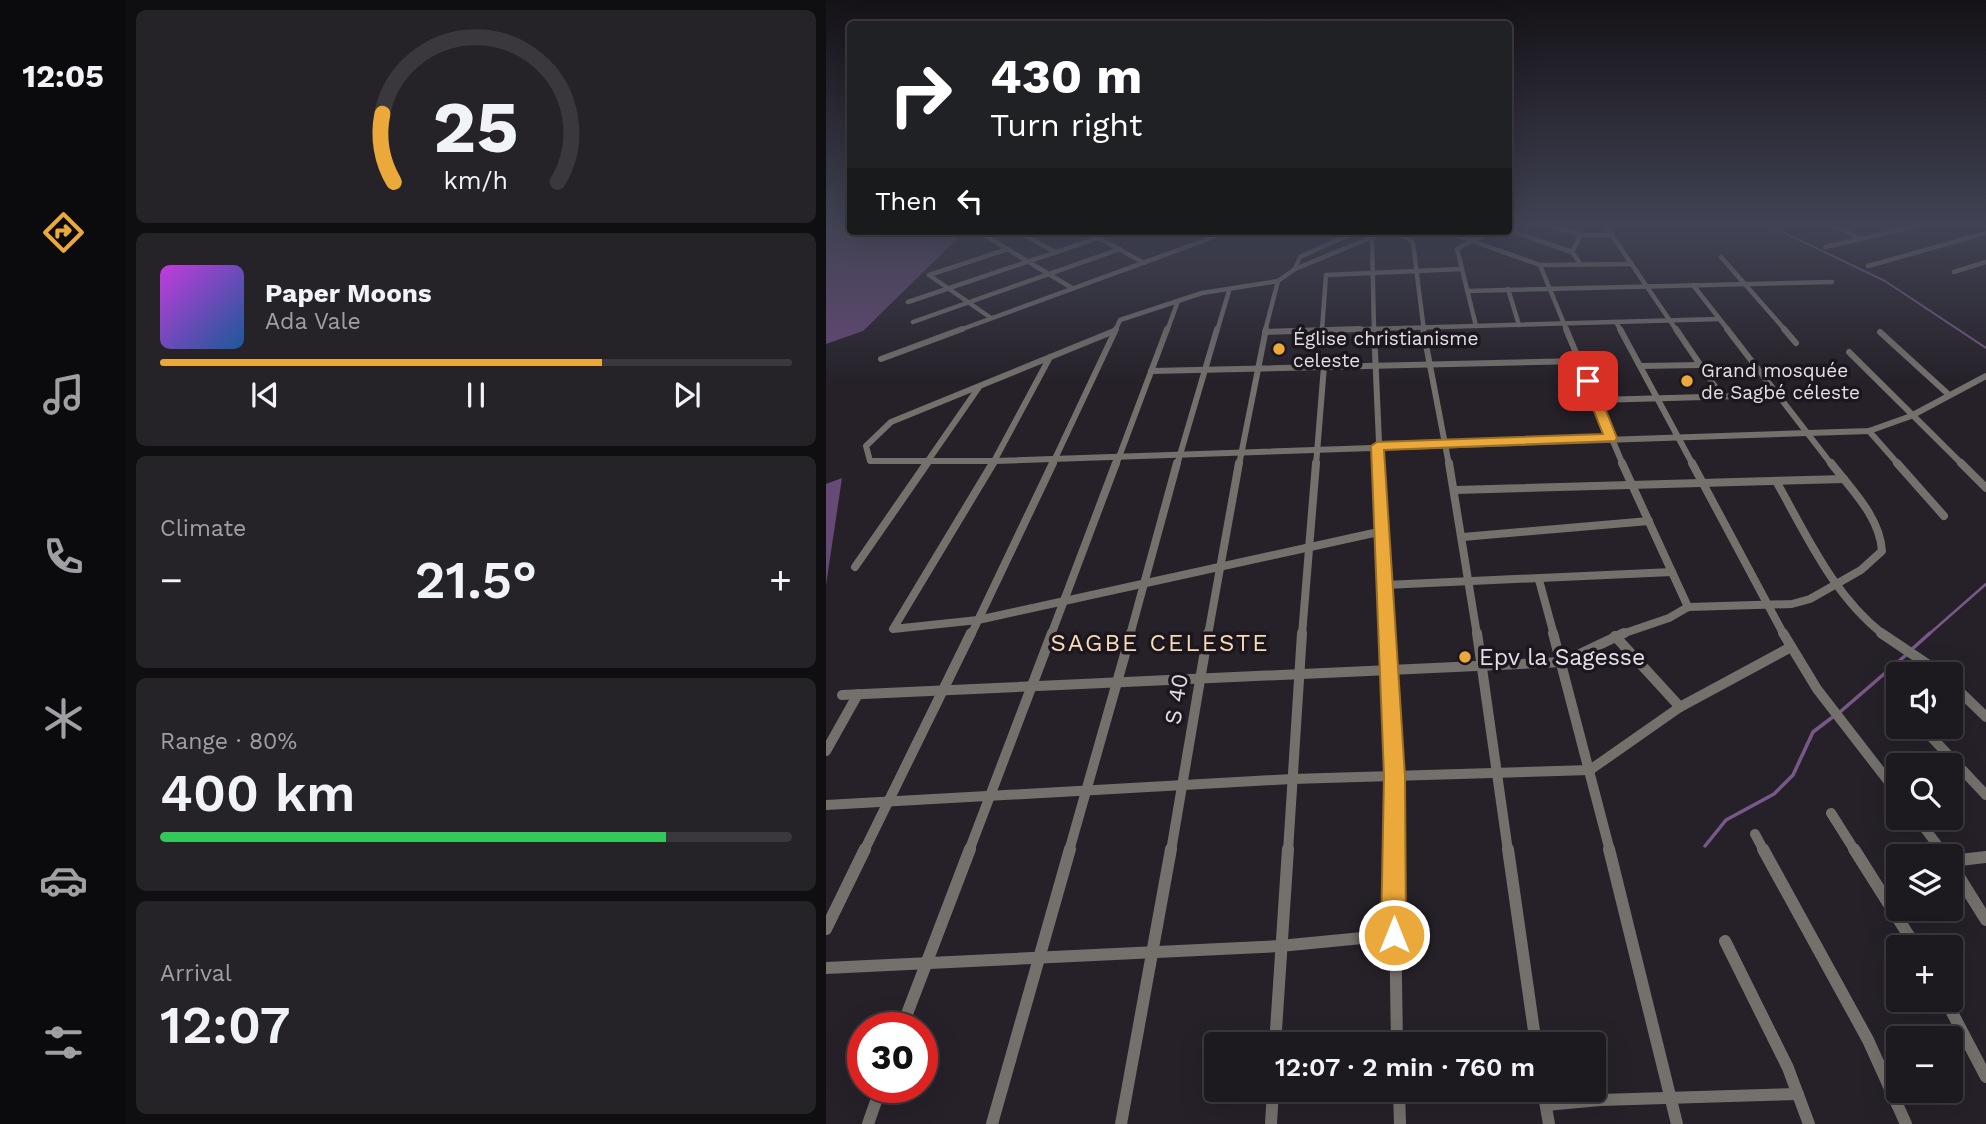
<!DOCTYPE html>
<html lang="en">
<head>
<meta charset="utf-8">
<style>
  :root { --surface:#1c191f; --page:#252228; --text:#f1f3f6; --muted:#a0a0a4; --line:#3a383d; --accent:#eca93b }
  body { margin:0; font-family:"Work Sans",sans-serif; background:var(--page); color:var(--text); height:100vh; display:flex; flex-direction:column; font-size:26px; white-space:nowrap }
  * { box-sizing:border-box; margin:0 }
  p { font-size:23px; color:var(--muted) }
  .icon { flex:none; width:38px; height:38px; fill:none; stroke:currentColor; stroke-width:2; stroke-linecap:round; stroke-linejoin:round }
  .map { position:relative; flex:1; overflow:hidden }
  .side { display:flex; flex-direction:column; gap:10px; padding:10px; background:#0f0e11; width:700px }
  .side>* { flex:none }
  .hud { position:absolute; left:21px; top:21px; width:665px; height:214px; border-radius:7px; box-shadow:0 7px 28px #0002,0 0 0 2px var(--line); background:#202124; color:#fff; overflow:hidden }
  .buttons { position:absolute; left:1060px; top:662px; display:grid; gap:14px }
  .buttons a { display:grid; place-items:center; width:77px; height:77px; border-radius:7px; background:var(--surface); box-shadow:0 7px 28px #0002,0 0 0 2px var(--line); font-size:35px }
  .speed { position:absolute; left:21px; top:1012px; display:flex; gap:14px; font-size:35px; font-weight:700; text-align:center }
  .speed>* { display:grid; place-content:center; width:91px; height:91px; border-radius:50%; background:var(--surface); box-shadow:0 7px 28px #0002,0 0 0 2px var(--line); line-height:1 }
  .speed .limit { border:10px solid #d22; background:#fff; color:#111 }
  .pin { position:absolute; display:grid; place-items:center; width:60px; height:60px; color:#fff; margin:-30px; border-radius:14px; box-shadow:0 4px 10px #0006 }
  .me { position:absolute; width:77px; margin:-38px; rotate:0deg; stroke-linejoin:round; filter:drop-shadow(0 0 5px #0008) }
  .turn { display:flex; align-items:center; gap:24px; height:147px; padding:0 28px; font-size:32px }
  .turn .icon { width:91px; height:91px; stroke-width:2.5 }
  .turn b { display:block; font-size:49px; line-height:60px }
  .then { display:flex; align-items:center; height:66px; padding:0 28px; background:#0003; gap:14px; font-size:26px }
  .big { font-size:52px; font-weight:600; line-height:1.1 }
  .side .card { flex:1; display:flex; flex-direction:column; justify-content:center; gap:10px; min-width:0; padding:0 24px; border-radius:10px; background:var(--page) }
  .side .dial { align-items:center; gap:0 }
  .dial svg { height:182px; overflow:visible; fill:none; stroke:var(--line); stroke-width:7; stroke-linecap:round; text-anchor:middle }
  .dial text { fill:var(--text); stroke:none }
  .song { display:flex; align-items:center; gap:21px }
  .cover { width:84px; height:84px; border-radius:10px; background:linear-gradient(135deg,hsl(290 70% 55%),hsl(210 70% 35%)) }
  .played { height:7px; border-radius:4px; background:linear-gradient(90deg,var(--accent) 70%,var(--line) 70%) }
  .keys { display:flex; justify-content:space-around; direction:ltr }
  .heat { display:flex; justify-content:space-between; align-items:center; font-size:38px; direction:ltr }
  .charge { height:10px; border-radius:5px; background:linear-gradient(90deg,#34c759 80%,var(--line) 0) }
  .trip { position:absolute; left:378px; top:1032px; width:402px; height:70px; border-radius:7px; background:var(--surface); box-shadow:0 7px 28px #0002,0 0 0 2px var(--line); font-weight:600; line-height:70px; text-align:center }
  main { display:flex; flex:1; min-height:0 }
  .menu { display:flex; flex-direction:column; width:126px; justify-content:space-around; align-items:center; background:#0b0a0c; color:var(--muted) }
  .menu .icon { width:49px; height:49px }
  .menu .active { color:var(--accent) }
  .menu b { font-size:32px; color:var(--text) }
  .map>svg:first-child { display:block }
  .forest { fill:#664976 }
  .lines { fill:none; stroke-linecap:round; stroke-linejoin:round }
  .stream-far2 { stroke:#765988; stroke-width:2 }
  .stream-far1 { stroke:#765988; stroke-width:2.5 }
  .stream { stroke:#765988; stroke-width:3.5 }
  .minor-far4 { stroke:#74706c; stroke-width:4.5 }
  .minor-far3 { stroke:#74706c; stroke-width:6 }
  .minor-far2 { stroke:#74706c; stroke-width:8 }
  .minor-far1 { stroke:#74706c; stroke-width:10 }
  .minor { stroke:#74706c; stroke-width:12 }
  .route { fill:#eca93b; stroke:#996e26; stroke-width:2 }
  .poi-dot { fill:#eca93b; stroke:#1c171f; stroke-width:2.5 }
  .labels { text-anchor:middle; stroke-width:7; stroke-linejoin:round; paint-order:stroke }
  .far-poi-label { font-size:19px; fill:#e3e0e5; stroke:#1c171f; text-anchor:start }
  .poi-label { font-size:23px; fill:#e3e0e5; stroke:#1c171f; text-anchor:start }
  .street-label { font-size:23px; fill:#e3e0e5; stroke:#1c171f }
  .neighbourhood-label { font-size:24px; letter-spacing:2px; fill:#f8dbb4; stroke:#1c171f }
</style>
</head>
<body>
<main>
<nav class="menu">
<b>12:05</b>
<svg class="icon active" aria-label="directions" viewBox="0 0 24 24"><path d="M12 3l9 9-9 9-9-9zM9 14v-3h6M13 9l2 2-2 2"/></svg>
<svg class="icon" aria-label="music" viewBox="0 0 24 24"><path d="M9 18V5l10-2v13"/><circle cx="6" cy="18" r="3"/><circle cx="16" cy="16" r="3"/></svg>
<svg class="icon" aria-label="phone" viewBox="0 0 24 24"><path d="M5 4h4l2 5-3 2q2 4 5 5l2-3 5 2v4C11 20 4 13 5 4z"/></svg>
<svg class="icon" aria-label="climate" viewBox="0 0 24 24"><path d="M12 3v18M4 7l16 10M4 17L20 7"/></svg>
<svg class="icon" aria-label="car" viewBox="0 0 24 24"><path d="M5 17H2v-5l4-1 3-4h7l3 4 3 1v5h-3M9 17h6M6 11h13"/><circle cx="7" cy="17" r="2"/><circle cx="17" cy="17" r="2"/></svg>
<svg class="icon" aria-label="filters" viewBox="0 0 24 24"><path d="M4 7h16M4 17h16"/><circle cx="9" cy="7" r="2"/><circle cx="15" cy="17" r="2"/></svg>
</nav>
<section class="side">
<div class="card dial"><svg viewBox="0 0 100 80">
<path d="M14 69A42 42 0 1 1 86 69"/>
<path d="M14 69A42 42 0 0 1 9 39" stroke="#eca93b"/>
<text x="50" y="56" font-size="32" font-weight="700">25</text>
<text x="50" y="72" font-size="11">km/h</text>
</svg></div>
<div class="card">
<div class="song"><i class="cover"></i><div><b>Paper Moons</b><p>Ada Vale</p></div></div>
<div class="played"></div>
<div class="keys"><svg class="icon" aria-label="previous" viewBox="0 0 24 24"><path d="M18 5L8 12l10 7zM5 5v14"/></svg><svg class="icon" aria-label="pause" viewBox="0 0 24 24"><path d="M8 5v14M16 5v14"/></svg><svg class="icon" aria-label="next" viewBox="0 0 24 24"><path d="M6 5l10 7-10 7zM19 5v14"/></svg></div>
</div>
<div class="card"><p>Climate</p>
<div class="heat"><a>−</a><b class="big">21.5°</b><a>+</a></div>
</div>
<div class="card"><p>Range · 80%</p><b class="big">400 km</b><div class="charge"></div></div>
<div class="card"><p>Arrival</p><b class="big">12:07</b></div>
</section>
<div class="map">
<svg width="1160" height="1124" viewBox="0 0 1160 1124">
  <rect width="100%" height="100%" fill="#262129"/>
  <!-- forest -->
  <g class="forest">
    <path d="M0,225H24V231H139L37,331L0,344Z"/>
    <path d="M16,478L0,585V484Z"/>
  </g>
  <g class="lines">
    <!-- stream-far2 -->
    <path class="stream-far2" d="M942,225L1059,281L1160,348"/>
    <!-- stream-far1 -->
    <path class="stream-far1" d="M1102,635L1160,584"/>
    <!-- stream -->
    <g class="stream">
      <path d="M1085,650L1104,633"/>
      <path d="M1014,712L1080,655"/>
      <path d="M879,846L900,820L948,794L967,775L987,732L1008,716"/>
    </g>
    <!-- minor-far4 -->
    <g class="minor-far4">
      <path d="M726,225L756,235H786"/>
      <path d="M779,225L851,331"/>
      <path d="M1008,225L1034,239"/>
      <path d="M682,230L746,252"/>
      <path d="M191,231L229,252"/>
      <path d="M260,231L318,263"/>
      <path d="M618,231L714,265L806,264"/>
      <path d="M153,232L246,288"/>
      <path d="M560,232L583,238L587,243L598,331"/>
      <path d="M750,233L753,239L746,252L755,265"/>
      <path d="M546,238L548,331"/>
      <path d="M999,247L1095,225"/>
      <path d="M895,257L960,331"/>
      <path d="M714,265L741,331"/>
      <path d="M1042,266L1160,233"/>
      <path d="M469,269L561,231"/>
      <path d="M1128,272L1160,262"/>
      <path d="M867,285L903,331"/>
      <path d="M682,289L693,325"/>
      <path d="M641,291L1006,282"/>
      <path d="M82,302L272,238"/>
      <path d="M165,318L103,275L182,249"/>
      <path d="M87,322L294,249"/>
      <path d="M790,322L795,331"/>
      <path d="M650,326L631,249L665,231"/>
      <path d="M496,330L500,275L636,269"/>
      <path d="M131,331L404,231"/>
      <path d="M289,331L294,320L376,293L452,281L469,269L474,257L531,231"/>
      <path d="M341,331L352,301"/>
      <path d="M391,331L403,291"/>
      <path d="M439,331L452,281"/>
      <path d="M473,331L893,319"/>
    </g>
    <!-- minor-far3 -->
    <g class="minor-far3">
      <path d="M548,329L554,465"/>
      <path d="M597,329L623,465"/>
      <path d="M740,329L797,465"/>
      <path d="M794,329L867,465"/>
      <path d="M850,329L896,397"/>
      <path d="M901,329L1006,465"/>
      <path d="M958,329L970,343"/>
      <path d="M288,331L65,422L40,446L44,461H168L1043,431L1085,416L1160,376"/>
      <path d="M439,332L534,329"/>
      <path d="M1054,332L1122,394"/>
      <path d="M1023,352L1137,465"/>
      <path d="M55,359L136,329"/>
      <path d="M815,366L874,365"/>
      <path d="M325,371L754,361"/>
      <path d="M771,400L951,395"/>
      <path d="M1043,431L1073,465"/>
      <path d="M99,465L153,387"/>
      <path d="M166,465L224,357"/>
      <path d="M226,465L290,329"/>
      <path d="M290,465L341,329"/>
      <path d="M351,465L391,329"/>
      <path d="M413,465L440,329"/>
      <path d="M490,465L498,366"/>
    </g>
    <!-- minor-far2 -->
    <g class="minor-far2">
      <path d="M167,463L67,629L152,620L557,531"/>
      <path d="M554,463L563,635"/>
      <path d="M623,463L651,635"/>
      <path d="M796,463L862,607"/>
      <path d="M866,463L958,635"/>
      <path d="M1071,463L1118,516"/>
      <path d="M1135,463L1160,488"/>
      <path d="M950,481C981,536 1007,595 1058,635"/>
      <path d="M630,490L1018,479"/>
      <path d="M637,537L823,521"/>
      <path d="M29,567L101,463"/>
      <path d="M713,580L728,635"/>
      <path d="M559,585L846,572"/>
      <path d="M145,635L227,463"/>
      <path d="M225,635L290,463"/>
      <path d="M304,635L351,463"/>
      <path d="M382,635L413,463"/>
      <path d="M476,635L490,463"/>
      <path d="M793,635L843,618L862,607L966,604L984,599L1035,570L1056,551C1054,517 1025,489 1005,463"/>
    </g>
    <!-- minor-far1 -->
    <g class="minor-far1">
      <path d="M563,633L568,851"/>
      <path d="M651,633L682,851"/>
      <path d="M727,633L784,851"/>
      <path d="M957,633L991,689L1073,795"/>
      <path d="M1055,633L1116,674"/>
      <path d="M789,636L854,707"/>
      <path d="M1125,683L1160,717"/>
      <path d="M1064,694L1073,703"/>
      <path d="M16,695L737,662L798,633"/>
      <path d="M1095,726L1160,795"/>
      <path d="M0,751L32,694"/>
      <path d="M0,805L466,779L764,770L854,707L965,647"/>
      <path d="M1005,813L1029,851"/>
      <path d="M1090,817L1116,851"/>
      <path d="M929,834L938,851"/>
      <path d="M38,851L145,633"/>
      <path d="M143,851L226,633"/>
      <path d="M243,851L305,633"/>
      <path d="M345,851L382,633"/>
      <path d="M462,851L476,633"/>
    </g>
    <!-- minor -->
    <g class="minor">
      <path d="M568,849L571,1045"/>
      <path d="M682,849L710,1045"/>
      <path d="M783,849L851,1124"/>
      <path d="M937,849L1042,1040L1080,1124"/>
      <path d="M1028,849L1090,947"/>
      <path d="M1115,849L1120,856"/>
      <path d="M1125,861L1160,857"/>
      <path d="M1125,864L1160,920"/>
      <path d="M0,929L39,849"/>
      <path d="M899,941L962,1068L983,1124"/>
      <path d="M0,968L454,946L567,935"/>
      <path d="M1119,999L1160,1077"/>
      <path d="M76,1027L144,849"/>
      <path d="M449,1045L462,849"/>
      <path d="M573,1090L574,1124"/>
      <path d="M717,1090L723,1124"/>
      <path d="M720,1105L774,1100L972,1094"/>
      <path d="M42,1124L55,1087"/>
      <path d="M166,1124L244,849"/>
      <path d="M295,1124L345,849"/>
      <path d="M445,1124L447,1090"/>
    </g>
  </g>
  <!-- sky -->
  <linearGradient id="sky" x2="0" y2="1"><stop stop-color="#151217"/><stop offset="0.59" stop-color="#414354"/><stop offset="1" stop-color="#414354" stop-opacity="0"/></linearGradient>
  <rect width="1160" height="382" fill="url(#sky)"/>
  <!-- route -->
  <path class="route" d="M762,377L768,381L791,438L789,441L558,450L579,776L580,935L576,943L568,947L559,943L555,935L558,776L545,446L551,442L777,434L756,381Z"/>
  <!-- markers -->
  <g class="poi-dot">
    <circle cx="453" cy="349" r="7"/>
    <circle cx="861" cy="381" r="7"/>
    <circle cx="639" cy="657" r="7"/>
  </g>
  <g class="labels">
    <!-- far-poi labels -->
    <g class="far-poi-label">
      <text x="467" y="345">Église christianisme<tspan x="467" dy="22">celeste</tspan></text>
      <text x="875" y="377">Grand mosquée<tspan x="875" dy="22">de Sagbé céleste</tspan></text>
    </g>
    <!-- poi labels -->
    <g class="poi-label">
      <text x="653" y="665">Epv la Sagesse</text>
    </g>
    <!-- street labels -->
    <g class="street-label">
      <text transform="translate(350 699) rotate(-81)" y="8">S 40</text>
    </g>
    <!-- neighbourhood labels -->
    <g class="neighbourhood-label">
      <text x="334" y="651">SAGBE CELESTE</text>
    </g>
  </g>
</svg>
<div class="buttons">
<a><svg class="icon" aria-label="sound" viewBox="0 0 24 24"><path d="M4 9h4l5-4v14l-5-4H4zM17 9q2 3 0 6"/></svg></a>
<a><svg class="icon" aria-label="search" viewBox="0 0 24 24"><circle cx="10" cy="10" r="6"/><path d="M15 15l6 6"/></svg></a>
<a><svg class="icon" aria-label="layers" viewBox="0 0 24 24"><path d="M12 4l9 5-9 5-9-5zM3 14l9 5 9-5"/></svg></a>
<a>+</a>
<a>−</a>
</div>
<div class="speed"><div class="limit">30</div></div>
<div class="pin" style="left:762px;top:381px;background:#d93025"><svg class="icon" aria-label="arrive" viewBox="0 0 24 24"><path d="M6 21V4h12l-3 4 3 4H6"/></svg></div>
<svg class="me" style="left:568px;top:935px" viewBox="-20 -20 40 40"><circle r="17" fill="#eca93b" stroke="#fff" stroke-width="3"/><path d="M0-11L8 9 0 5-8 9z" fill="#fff"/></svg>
<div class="trip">12:07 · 2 min · 760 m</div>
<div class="hud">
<div class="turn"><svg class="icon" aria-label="right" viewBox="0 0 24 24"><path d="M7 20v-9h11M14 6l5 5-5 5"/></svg><div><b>430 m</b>Turn right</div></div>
<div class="then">Then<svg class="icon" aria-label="left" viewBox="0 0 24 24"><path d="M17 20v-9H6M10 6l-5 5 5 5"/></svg></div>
</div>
</div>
</main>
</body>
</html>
